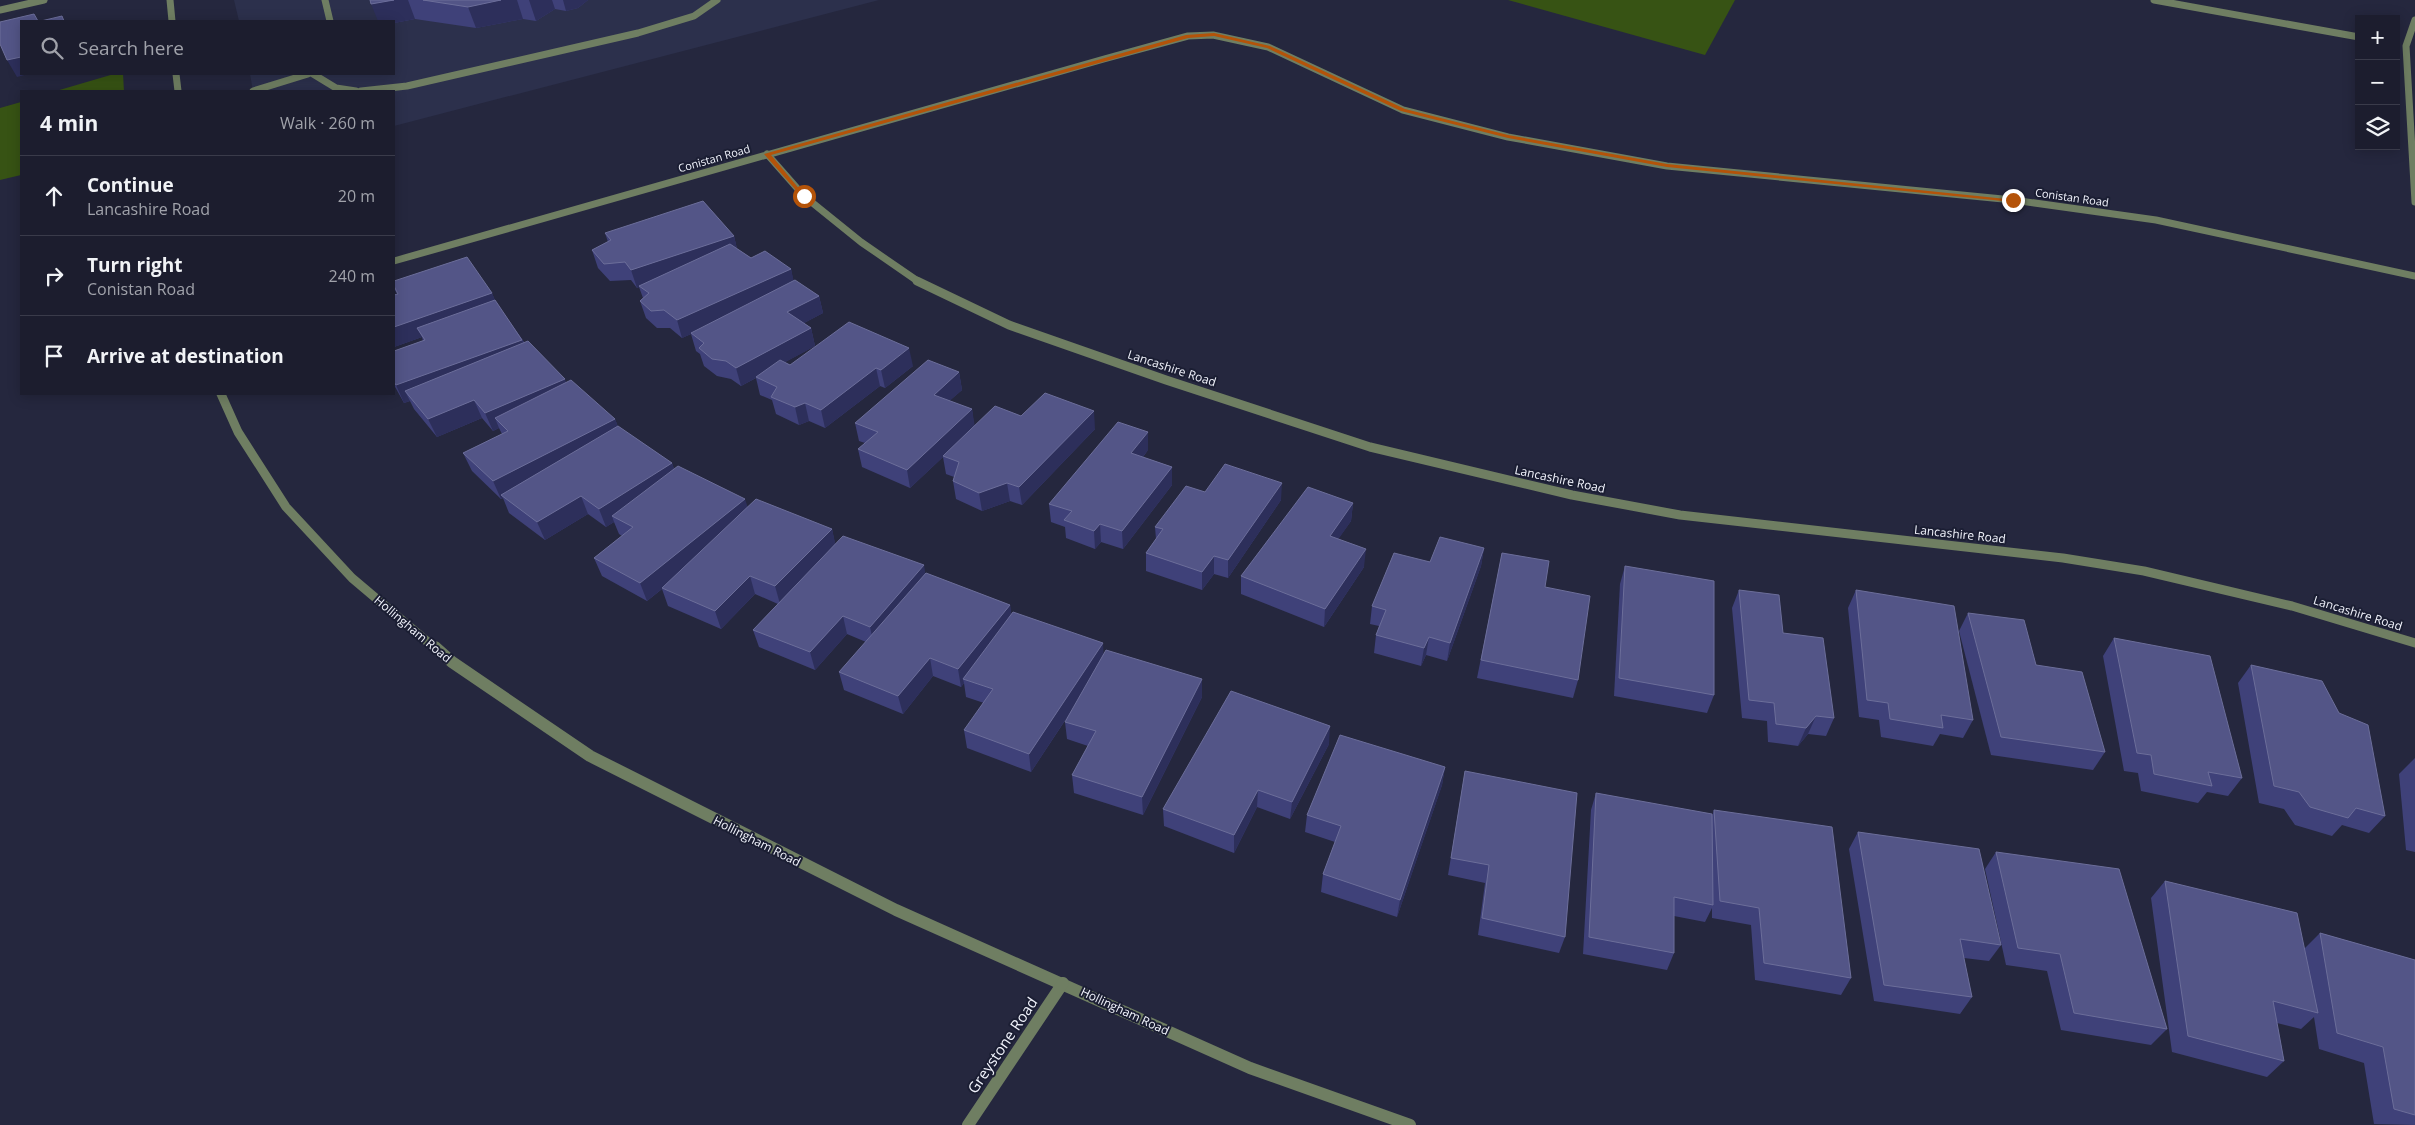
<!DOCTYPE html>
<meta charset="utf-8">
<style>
:root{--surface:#1c1d2e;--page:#292a3a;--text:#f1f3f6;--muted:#a0a2aa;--line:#3a3b4a}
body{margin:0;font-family:"Open Sans",sans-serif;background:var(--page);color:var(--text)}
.controls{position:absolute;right:15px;top:15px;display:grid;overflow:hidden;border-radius:0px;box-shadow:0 2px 12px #0003}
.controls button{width:45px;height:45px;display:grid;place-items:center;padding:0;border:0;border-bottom:1px solid var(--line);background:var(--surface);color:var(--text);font:25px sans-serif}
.stop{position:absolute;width:15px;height:15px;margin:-11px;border:4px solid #b45309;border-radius:50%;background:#fff}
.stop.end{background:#b45309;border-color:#fff;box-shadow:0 1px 5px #0008}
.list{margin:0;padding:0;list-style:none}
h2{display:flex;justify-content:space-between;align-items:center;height:65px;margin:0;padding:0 20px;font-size:21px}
h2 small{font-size:16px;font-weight:400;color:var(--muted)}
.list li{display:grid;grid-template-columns:32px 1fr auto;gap:15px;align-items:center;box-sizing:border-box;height:80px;padding:0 20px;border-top:1px solid var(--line)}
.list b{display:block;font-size:19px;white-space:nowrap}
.list p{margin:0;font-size:16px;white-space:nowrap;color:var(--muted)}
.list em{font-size:16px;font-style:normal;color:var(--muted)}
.icon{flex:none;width:28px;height:28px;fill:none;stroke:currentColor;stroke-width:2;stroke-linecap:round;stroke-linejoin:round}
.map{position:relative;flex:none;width:2415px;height:1125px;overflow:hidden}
.search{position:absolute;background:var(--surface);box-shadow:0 2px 12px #0003;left:20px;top:20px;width:375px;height:55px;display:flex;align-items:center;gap:12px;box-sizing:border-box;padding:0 18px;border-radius:0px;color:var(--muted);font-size:19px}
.panel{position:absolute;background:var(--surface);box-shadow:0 2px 12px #0003;left:20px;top:90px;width:375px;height:305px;border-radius:0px}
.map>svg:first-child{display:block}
.built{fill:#2c304c}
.green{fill:#375314}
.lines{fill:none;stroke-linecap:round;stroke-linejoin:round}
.service{stroke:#6f7e62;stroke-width:7}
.minor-far1{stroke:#6f7e62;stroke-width:7}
.minor{stroke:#6f7e62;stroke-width:9}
.tertiary-far2{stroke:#6f7e62;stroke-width:7}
.tertiary-far1{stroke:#6f7e62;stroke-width:9}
.tertiary{stroke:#6f7e62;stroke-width:12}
.wall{fill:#3f4179}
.shaded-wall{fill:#2d2f5b}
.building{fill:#535587;stroke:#6c6e9a}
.route{fill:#b45309}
.labels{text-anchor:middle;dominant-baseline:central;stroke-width:4;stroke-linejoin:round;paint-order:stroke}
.far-street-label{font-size:11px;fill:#f2f4fd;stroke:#1b1e33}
.street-label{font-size:12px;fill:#f2f4fd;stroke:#1b1e33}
.near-street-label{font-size:15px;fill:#f2f4fd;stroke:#1b1e33}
</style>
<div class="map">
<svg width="2415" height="1125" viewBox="0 0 2415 1125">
<rect width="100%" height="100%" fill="#25273e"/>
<!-- built -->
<polygon class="built" points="234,0 879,0 394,126 394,91 253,91 250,74 394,74 394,21 239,21"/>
<!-- green -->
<g class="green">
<polygon points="1508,0 1735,0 1705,55"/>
<polygon points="114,74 123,74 124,91 56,91"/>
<polygon points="21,102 21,175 0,180 0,108"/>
</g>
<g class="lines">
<!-- service -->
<g class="service">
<polyline points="325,0 330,21"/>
<polyline points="313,74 336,88 356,91"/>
<polyline points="253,91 308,74"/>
<polyline points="361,91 407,86 638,33 694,16 717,0"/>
</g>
<!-- minor-far1 -->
<g class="minor-far1">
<polyline points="2154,0 2359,37"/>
<polyline points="0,10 44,0"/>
<polyline points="2415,20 2406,46 2415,202"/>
<polyline points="767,154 804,196 861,242 919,282"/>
<polyline points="394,261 1104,59 1188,36 1213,35 1268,47 1403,110 1508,137 1667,166 2013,200 2156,220 2415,276"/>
</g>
<!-- minor -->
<polyline class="minor" points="917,281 1009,325 1166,380 1370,447 1572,495 1680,515 2063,558 2144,571 2292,606 2415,643"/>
<!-- tertiary-far2 -->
<g class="tertiary-far2">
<polyline points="170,0 172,21"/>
<polyline points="176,74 178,91"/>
</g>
<!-- tertiary-far1 -->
<polyline class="tertiary-far1" points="221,394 238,432 286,507 352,578 436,649"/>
<!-- tertiary -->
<g class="tertiary">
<polyline points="435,647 452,662 590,756 896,910 1250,1068 1410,1125"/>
<polyline points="968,1125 1063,983"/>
</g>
</g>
<!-- wall -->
<g class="wall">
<polygon points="370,0 588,0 578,8 566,11 555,9 536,21 523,19 476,28 415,19 394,23 394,21"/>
<polygon points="605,233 734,236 737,249 751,258 791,269 793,280 819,296 823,313 804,323 811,328 815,346 785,362 790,365 913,366 885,388 880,386 825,428 809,421 799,425 776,414 772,400 760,395 756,378 741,386 731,379 717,376 704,366 700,354 696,351 691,334 682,338 670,328 657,328 646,318 640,301 643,298 639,287 637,288 631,280 610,281 598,268 592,250 608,242"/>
<polygon points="394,281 492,293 495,301 524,342 566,383 615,419 618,427 672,463 674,469 748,507 832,529 835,544 925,574 1010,605 1011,615 1103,643 1103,654 1202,697 1143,815 1074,793 1072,775 1088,746 1067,739 1065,722 1070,713 1031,772 967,748 964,730 984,703 966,697 964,683 961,687 933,676 903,714 844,690 839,672 866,642 847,634 815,670 759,647 753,630 778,604 755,594 721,629 668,606 662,589 647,601 602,576 594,558 622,536 619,534 614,522 606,527 588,514 545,540 509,513 503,498 501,499 472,471 463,453 502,434 499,428 493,431 482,418 437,437 414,409 410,401 404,403 394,385 394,351 423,341 422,337 394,347 394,295 397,294 394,288"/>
<polygon points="959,372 962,390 949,401 972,409 974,426 1021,416 1095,429 1022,505 1010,501 982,511 956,499 953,481 954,477 946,474 943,457 910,488 862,467 858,449 865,443 859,441 855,423"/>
<polygon points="1148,450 1143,457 1172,467 1172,485 1123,549 1101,542 1095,549 1066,538 1065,527 1051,522 1049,504"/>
<polygon points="1205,492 1281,500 1228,578 1214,574 1202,590 1146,571 1146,553 1156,539 1155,527"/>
<polygon points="1353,503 1351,521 1338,539 1364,567 1324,627 1241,594 1241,576"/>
<polygon points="1484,548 1481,566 1447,661 1426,655 1421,666 1374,653 1376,635 1379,626 1370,624 1372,606 1430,562"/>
<polygon points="1502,553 1545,587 1578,680 1573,698 1477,678"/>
<polygon points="1625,566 1714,695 1707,713 1614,696 1620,584"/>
<polygon points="1739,590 1783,633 1834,718 1826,736 1808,734 1798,746 1768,742 1767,721 1742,718 1732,608"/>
<polygon points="1856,590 1973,720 1963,738 1940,734 1933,746 1881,737 1879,720 1859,717 1848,608"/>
<polygon points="1968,613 2036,665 2105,752 2093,770 1991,755 1959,631"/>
<polygon points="2114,638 2242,778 2228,796 2207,792 2198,803 2141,791 2138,773 2124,771 2103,656"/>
<polygon points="2251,665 2385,816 2369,833 2342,825 2332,836 2295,825 2284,809 2259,803 2238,683"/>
<polygon points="1329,744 1290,819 1257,807 1234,853 1164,826 1163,809"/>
<polygon points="2415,758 2415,852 2406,850 2399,774"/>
<polygon points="1445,767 1442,785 1397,917 1321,892 1323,874 1335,842 1305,832 1307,815"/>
<polygon points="1465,771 1565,937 1559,953 1478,935 1485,883 1448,875"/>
<polygon points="1596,793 1712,816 1714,810 1851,978 1841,995 1755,980 1751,925 1712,918 1712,908 1705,922 1674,916 1674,953 1667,970 1583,954 1591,810"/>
<polygon points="1858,832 2001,945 1989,961 1964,958 1972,997 1960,1014 1874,1001 1849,849"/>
<polygon points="1996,852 2167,1029 2151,1045 2061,1030 2047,971 2006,965 1985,869"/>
<polygon points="2165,881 2304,949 2320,933 2415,960 2415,1125 2374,1124 2364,1063 2319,1049 2314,1017 2301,1029 2277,1023 2284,1061 2267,1077 2172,1052 2151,898"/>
</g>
<!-- shaded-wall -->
<g class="shaded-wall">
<polygon points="394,0 408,0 415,19 394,23 394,21 378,21 371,4"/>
<polygon points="501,0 517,0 523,19 476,28 468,7"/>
<polygon points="529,0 552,0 555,9 536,21"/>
<polygon points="563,0 588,0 578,8 566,11"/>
<polygon points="21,57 21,74 28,74 17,77 7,60"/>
<polygon points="734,236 738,253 639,286 639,287 637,288 631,270"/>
<polygon points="791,269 795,286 691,333 691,334 682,338 677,320"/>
<polygon points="492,293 499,310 417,328 422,337 394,347 394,327"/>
<polygon points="819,296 823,313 791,330 787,312"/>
<polygon points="811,328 815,346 741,386 736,368"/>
<polygon points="522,340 529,357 405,391 410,401 404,403 396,385"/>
<polygon points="909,348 913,366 885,388 881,370"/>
<polygon points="876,368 880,386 825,428 821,410"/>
<polygon points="959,372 962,390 936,413 934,395"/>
<polygon points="565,379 571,397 495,418 499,428 493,431 485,413"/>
<polygon points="474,400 482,418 437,437 428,419"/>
<polygon points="805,403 809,421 799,425 795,407"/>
<polygon points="972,409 975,427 943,456 943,457 910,488 907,470"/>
<polygon points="1094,411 1095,429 1022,505 1019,487"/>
<polygon points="615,419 622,437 501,495 503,498 501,499 493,481"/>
<polygon points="1148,432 1148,450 1132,471 1131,453"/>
<polygon points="672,463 678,481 612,516 614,522 606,527 599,509"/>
<polygon points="1172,467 1172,485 1123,549 1122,531"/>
<polygon points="1007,483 1010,501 982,511 979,493"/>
<polygon points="1282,483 1281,500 1228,578 1228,560"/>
<polygon points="581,496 588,514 545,540 537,522"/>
<polygon points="745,499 751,517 647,601 640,583"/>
<polygon points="1353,503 1351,521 1328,554 1330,536"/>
<polygon points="1100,524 1101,542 1095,549 1094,531"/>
<polygon points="832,529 836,547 780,604 775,586"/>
<polygon points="1484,548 1481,566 1447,661 1450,643"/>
<polygon points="1366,549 1364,567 1324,627 1325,609"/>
<polygon points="1214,556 1214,574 1202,590 1202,572"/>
<polygon points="924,565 927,583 874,645 870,627"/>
<polygon points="750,576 755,594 721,629 715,611"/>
<polygon points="1010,605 1013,623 963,679 964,683 961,687 958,669"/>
<polygon points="843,616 847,634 815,670 810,652"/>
<polygon points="1429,637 1426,655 1421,666 1424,648"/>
<polygon points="1103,643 1104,661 1031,772 1029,754"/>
<polygon points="930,658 933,676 903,714 898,696"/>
<polygon points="1202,679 1202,697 1143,815 1142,797"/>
<polygon points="1816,716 1808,734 1798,746 1806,728"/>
<polygon points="1330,726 1329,744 1290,819 1292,802"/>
<polygon points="1445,767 1442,785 1397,917 1400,900"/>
<polygon points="1258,790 1257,807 1234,853 1234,835"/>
</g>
<!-- building -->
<g class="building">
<polygon points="370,0 394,0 371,4"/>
<polygon points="423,0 501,0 468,7"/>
<polygon points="34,14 38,21 21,21 21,57 7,60 0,44 0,22"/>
<polygon points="62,16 64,21 41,21"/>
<polygon points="703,201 734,236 631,270 625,262 604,264 592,250 611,240 605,233"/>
<polygon points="730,244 751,258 765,251 791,269 677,320 664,310 651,311 640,301 649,293 639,286"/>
<polygon points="467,257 492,293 394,327 394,295 398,294 394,286 394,281"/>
<polygon points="795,280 819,296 787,312 811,328 736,368 726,361 712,359 699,348 704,343 691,333"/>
<polygon points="495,300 522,340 396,385 394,382 394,351 425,340 417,328"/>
<polygon points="849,322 909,348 881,370 876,368 821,410 805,403 795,407 771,397 777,387 756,377 780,360 790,365"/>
<polygon points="528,341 565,379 485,413 474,400 428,419 405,391"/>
<polygon points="928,360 959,372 934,395 972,409 907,470 858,449 878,432 855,423"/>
<polygon points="571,380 615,419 493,481 463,453 508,431 495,418"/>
<polygon points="1045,393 1094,411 1019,487 1007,483 979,493 953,481 959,462 943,456 995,406 1021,416"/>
<polygon points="1118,422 1148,432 1131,453 1172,467 1122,531 1100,524 1094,531 1064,520 1072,511 1049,504"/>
<polygon points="618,426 672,463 599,509 581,496 537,522 501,495"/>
<polygon points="1225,464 1282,483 1228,560 1214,556 1202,572 1146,553 1163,529 1155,527 1186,486 1205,492"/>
<polygon points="678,466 745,499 640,583 594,558 633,527 612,516"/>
<polygon points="1308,487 1353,503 1330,536 1366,549 1325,609 1241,576"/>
<polygon points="756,499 832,529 775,586 750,576 715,611 662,588"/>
<polygon points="843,536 924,565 870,627 843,616 810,652 753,630"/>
<polygon points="1440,537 1484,548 1450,643 1429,637 1424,648 1376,635 1386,610 1372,606 1394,553 1430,562"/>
<polygon points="1502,553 1549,561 1545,587 1590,596 1578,680 1481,660"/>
<polygon points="1625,566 1714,581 1714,695 1619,678"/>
<polygon points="926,573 1010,605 958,669 930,658 898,696 839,672"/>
<polygon points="1739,590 1779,595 1783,633 1823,638 1834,718 1816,716 1806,728 1776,724 1774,703 1749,700"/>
<polygon points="1856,590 1954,606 1973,720 1941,715 1943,728 1890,719 1888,703 1867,700"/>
<polygon points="1013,612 1103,643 1029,754 964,730 993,689 963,679"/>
<polygon points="1968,613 2024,620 2036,665 2082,672 2105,752 2001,737"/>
<polygon points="2114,638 2210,656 2242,778 2208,772 2212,786 2154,774 2151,755 2137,753"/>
<polygon points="1106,650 1202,679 1142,797 1072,775 1096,731 1065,722"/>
<polygon points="2251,665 2322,681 2339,713 2368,725 2385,816 2356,808 2348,818 2310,807 2299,792 2274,786"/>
<polygon points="1231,691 1330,726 1292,802 1258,790 1234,835 1163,809"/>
<polygon points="1340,735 1445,767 1400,900 1323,874 1341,826 1307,815"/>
<polygon points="1465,771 1577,793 1565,937 1482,918 1489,865 1451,858"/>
<polygon points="1596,793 1712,814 1713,905 1674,897 1674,953 1589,937"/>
<polygon points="1714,810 1832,827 1851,978 1764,963 1759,908 1720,901"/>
<polygon points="1858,832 1979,849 2001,945 1960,939 1972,997 1884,985"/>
<polygon points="1996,852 2119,869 2167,1029 2074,1013 2060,954 2018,948"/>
<polygon points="2165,881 2297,913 2318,1013 2273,1001 2284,1061 2188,1036"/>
<polygon points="2320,933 2415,960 2415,1115 2394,1109 2383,1047 2337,1033"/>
</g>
<!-- route -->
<polygon class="route" points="1214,33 1270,46 1405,109 1508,135 1667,164 2016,200 2013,202 1667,167 1508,138 1401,111 1267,48 1214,36 1188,38 771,155 806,197 802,197 764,154 1186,35"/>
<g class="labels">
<!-- far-street labels -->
<g class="far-street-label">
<text transform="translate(714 158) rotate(-16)">Conistan Road</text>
<text transform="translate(2072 197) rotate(8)">Conistan Road</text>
</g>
<!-- street labels -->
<g class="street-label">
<text transform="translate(1172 368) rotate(18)">Lancashire Road</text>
<text transform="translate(1560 479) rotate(12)">Lancashire Road</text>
<text transform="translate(1960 534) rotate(6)">Lancashire Road</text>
<text transform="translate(2358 613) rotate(17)">Lancashire Road</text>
<text transform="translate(413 629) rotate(40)">Hollingham Road</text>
<text transform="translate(757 841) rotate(27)">Hollingham Road</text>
<text transform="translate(1125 1011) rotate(25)">Hollingham Road</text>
</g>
<!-- near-street labels -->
<g class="near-street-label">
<text transform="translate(1002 1045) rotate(-56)">Greystone Road</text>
</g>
</g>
</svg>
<div class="controls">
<button>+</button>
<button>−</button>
<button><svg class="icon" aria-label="layers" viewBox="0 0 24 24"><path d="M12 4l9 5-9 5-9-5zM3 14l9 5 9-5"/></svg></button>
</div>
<div class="stop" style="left:804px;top:196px"></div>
<div class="stop end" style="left:2013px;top:200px"></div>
<div class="search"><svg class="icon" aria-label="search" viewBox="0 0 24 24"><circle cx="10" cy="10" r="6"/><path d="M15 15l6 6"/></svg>Search here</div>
<section class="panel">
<h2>4 min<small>Walk · 260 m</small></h2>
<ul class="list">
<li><svg class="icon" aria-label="ahead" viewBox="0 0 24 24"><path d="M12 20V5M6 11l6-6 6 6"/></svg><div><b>Continue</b><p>Lancashire Road</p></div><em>20 m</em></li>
<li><svg class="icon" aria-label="right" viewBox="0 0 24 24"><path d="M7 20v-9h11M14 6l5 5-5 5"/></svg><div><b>Turn right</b><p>Conistan Road</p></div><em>240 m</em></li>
<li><svg class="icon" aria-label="arrive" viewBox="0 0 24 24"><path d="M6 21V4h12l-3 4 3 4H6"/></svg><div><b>Arrive at destination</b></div></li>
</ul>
</section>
</div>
